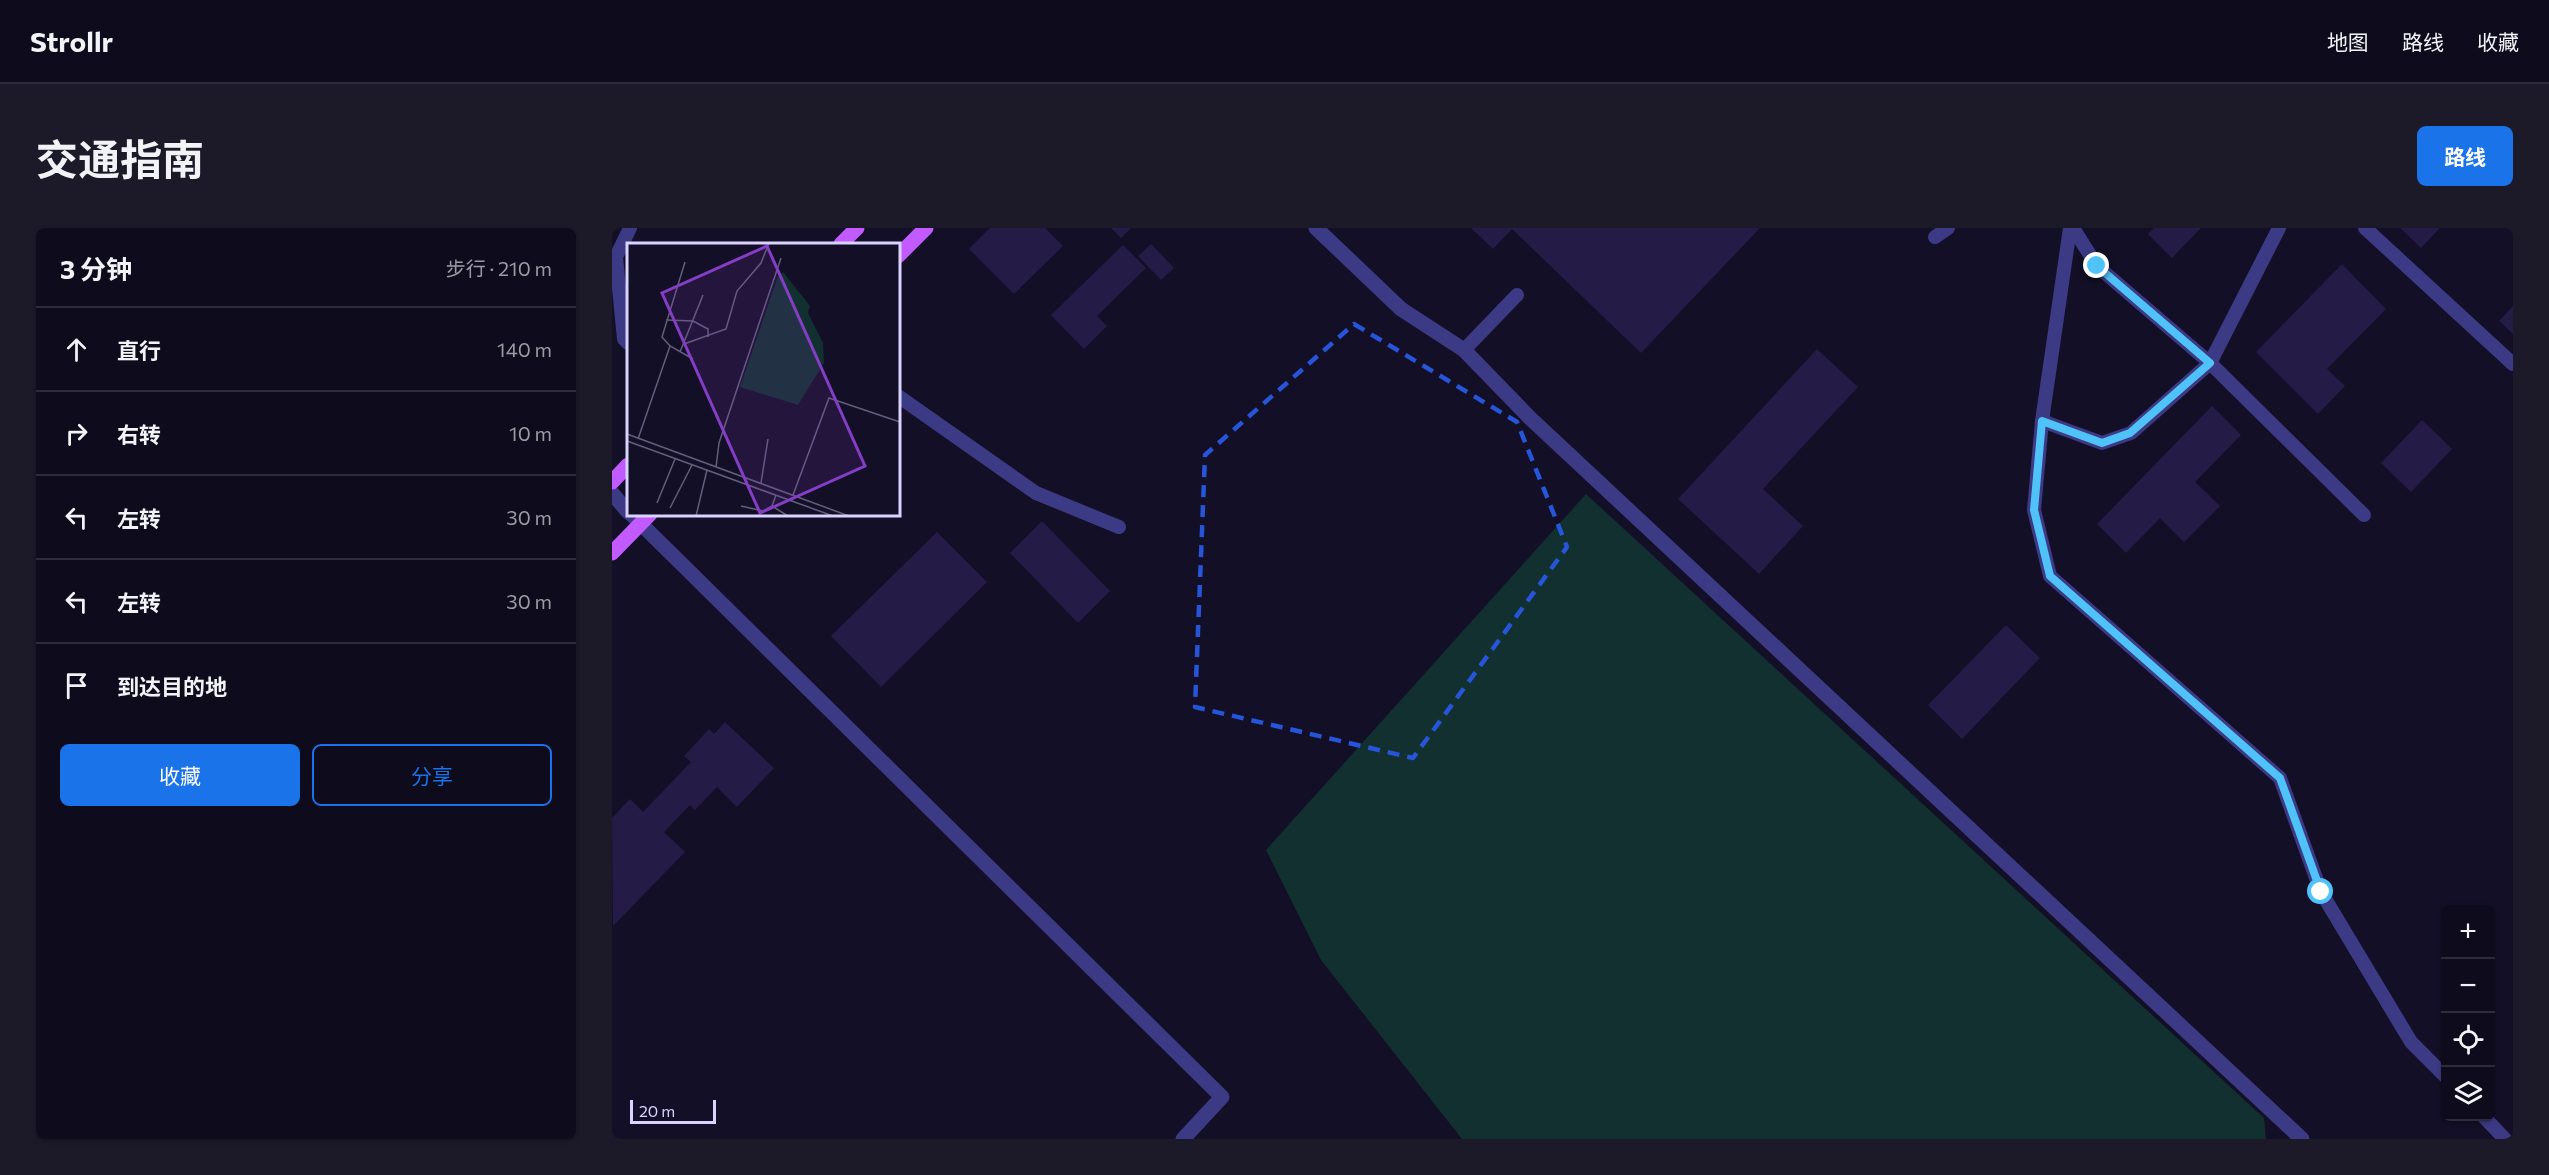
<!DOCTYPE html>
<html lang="zh">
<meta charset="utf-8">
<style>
:root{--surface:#0e0b1c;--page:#1c1929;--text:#f1f3f6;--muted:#9b9ba3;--line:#2e2b3b;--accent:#1a73e8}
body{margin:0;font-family:Commissioner,"Noto Sans SC",sans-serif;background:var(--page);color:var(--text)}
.controls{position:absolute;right:18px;bottom:18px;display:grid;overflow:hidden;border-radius:9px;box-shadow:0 2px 4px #0004}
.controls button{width:54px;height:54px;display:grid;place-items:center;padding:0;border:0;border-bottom:2px solid var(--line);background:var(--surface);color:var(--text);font:30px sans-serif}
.scale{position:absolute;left:18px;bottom:15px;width:86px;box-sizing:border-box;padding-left:6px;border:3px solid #d9d4ff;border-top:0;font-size:16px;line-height:21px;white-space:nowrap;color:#d9d4ff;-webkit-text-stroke:4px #130f26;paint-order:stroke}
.stop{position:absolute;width:18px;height:18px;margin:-14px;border:4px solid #4fc3f7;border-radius:50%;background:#fff}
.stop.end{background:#4fc3f7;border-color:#fff;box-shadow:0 2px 6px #0008}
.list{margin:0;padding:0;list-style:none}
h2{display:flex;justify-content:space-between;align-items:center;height:78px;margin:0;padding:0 24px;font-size:26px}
h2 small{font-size:20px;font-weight:400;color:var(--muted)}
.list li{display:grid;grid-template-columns:39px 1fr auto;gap:18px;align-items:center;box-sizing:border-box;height:84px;padding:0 24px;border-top:2px solid var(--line)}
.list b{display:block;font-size:22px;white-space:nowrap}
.list em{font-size:20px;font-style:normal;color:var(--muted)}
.actions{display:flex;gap:12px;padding:18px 24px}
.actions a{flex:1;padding:14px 0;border:2px solid var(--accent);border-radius:9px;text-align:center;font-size:21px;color:var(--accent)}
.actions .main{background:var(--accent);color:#fff}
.icon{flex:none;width:33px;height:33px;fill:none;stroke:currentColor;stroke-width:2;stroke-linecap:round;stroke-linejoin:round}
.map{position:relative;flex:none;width:1901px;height:911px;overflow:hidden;border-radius:9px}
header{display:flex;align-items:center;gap:36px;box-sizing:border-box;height:84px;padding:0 30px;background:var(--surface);border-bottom:2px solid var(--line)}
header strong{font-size:28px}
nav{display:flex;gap:33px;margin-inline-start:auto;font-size:21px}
.intro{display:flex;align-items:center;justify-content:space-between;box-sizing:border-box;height:144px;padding:0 36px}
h1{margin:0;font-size:42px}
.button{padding:15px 27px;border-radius:9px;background:var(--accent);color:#fff;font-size:21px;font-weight:700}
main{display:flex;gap:36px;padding:0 36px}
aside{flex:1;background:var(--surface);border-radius:9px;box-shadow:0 2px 4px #0004}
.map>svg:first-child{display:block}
.green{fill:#12302f}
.building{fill:#241b47}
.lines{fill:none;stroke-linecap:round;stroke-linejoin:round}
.service{stroke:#3d3a85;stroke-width:14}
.minor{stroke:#3d3a85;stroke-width:15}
.primary{stroke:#c25bff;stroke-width:15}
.route{stroke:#4fc3f7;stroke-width:8}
.marked{fill:none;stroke:#2655da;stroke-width:4.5;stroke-dasharray:12 8;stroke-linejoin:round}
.inset-road{fill:none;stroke:#625e7d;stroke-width:1.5}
.view{fill:#843dc5;fill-opacity:0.15;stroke:#843dc5;stroke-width:3}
.inset-edge{fill:none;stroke:#d9d4ff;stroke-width:3}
</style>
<header>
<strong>Strollr</strong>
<nav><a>地图</a><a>路线</a><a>收藏</a></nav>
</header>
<div class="intro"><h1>交通指南</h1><a class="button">路线</a></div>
<main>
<aside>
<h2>3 分钟<small>步行 · 210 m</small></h2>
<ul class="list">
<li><svg class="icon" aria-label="ahead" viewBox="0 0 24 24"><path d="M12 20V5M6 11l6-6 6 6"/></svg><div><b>直行</b></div><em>140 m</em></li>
<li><svg class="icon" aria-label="right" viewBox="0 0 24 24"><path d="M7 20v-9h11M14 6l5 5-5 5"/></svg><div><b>右转</b></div><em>10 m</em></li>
<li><svg class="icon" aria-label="left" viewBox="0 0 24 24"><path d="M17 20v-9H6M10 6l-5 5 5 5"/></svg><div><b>左转</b></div><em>30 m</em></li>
<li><svg class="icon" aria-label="left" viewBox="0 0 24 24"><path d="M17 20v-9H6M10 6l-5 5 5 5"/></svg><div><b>左转</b></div><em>30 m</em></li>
<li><svg class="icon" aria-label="arrive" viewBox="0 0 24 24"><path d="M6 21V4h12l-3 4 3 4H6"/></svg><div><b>到达目的地</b></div></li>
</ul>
<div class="actions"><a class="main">收藏</a><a>分享</a></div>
</aside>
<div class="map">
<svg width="1901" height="911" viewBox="0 0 1901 911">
<rect width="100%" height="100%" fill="#130f26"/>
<!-- green -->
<polygon class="green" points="974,266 1652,890 1654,911 850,911 709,732 654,622"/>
<!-- building -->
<g class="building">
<polygon points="378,0 433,0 451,18 402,66 357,21"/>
<polygon points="499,0 519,0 509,10"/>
<polygon points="859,0 1148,0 1029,125 900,1 881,21"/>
<polygon points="1542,0 1589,0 1560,30 1536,6"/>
<polygon points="1788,0 1828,0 1809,20"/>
<polygon points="539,16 562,40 549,52 526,28"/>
<polygon points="511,17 534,40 485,88 495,98 472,121 439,87"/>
<polygon points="1730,36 1774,81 1715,141 1733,158 1706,186 1644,124"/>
<polygon points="1901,78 1901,106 1887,93"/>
<polygon points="1205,121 1246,159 1151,261 1191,298 1147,346 1066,271"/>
<polygon points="1600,178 1629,207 1583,254 1608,278 1572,314 1548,290 1514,325 1485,296"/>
<polygon points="1810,192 1840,221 1799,264 1769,235"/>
<polygon points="430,293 498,363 466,395 398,325"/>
<polygon points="325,304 375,354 269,459 219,408"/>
<polygon points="1394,397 1428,430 1350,511 1316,477"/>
<polygon points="113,494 162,540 125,579 105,559 83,582 78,577 52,604 73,624 1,698 0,590 18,571 31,584 79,534 72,528 97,501 102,506"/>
</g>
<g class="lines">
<!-- service -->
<g class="service">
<polyline points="1458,0 1430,193 1422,282 1438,348 1668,550 1709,664 1799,814 1834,849"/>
<polyline points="1461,0 1485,38 1598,135 1752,287"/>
<polyline points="1753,0 1901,136"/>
<polyline points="1323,9 1336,0"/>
<polyline points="16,115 12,111 4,29 18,0"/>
<polyline points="852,122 905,67"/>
<polyline points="286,168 424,265 507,299"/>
<polyline points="1430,193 1490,215 1519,205 1598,135 1667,0"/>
<polyline points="1871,888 1893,911"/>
</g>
<!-- minor -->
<g class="minor">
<polyline points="704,0 789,81 852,122 918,190 1690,911"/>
<polyline points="0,265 16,284"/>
<polyline points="19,286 610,869 571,911"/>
</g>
<!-- primary -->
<g class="primary">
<polyline points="229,16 245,0"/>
<polyline points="286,28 314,0"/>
<polyline points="0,254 16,237"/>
<polyline points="0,325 38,286"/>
</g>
</g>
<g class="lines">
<!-- route -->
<polyline class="route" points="1485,38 1598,135 1518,205 1490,215 1430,193 1422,282 1438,348 1668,550 1709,664"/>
</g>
<!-- marked area -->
<path class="marked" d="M742,96L905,194L955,319L801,530L583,479L593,227Z"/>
<!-- overview -->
<g transform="translate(15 15)">
<rect width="273" height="273" fill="#130f26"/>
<path d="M156,29L183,63L181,70L196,100L197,120L171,162L113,144L151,33Z" fill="#12302f"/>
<path class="inset-road" d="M58,19L35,94L43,103L66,116M39,77L66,78L81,86V94M57,101L99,86L110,48L134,20L142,0M53,109L76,52M0,191L222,273M11,196L43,103M0,198L206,273M89,224L92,200L154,15M134,240L141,196M166,252L202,155L273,179M30,260L48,216M114,263L136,268L145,263L149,252M145,263L161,273M43,265L65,222M69,273L80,227"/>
<path class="view" d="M140,3L238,223L133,270L35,50Z"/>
<rect width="273" height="273" class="inset-edge"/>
</g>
</svg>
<div class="controls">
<button>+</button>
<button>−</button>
<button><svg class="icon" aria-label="locate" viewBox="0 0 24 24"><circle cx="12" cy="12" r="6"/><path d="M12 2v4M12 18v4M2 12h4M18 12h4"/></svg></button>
<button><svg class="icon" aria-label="layers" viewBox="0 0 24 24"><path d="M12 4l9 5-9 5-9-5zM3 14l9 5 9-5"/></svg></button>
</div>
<div class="scale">20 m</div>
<div class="stop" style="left:1709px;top:664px"></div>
<div class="stop end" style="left:1485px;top:38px"></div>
</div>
</main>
